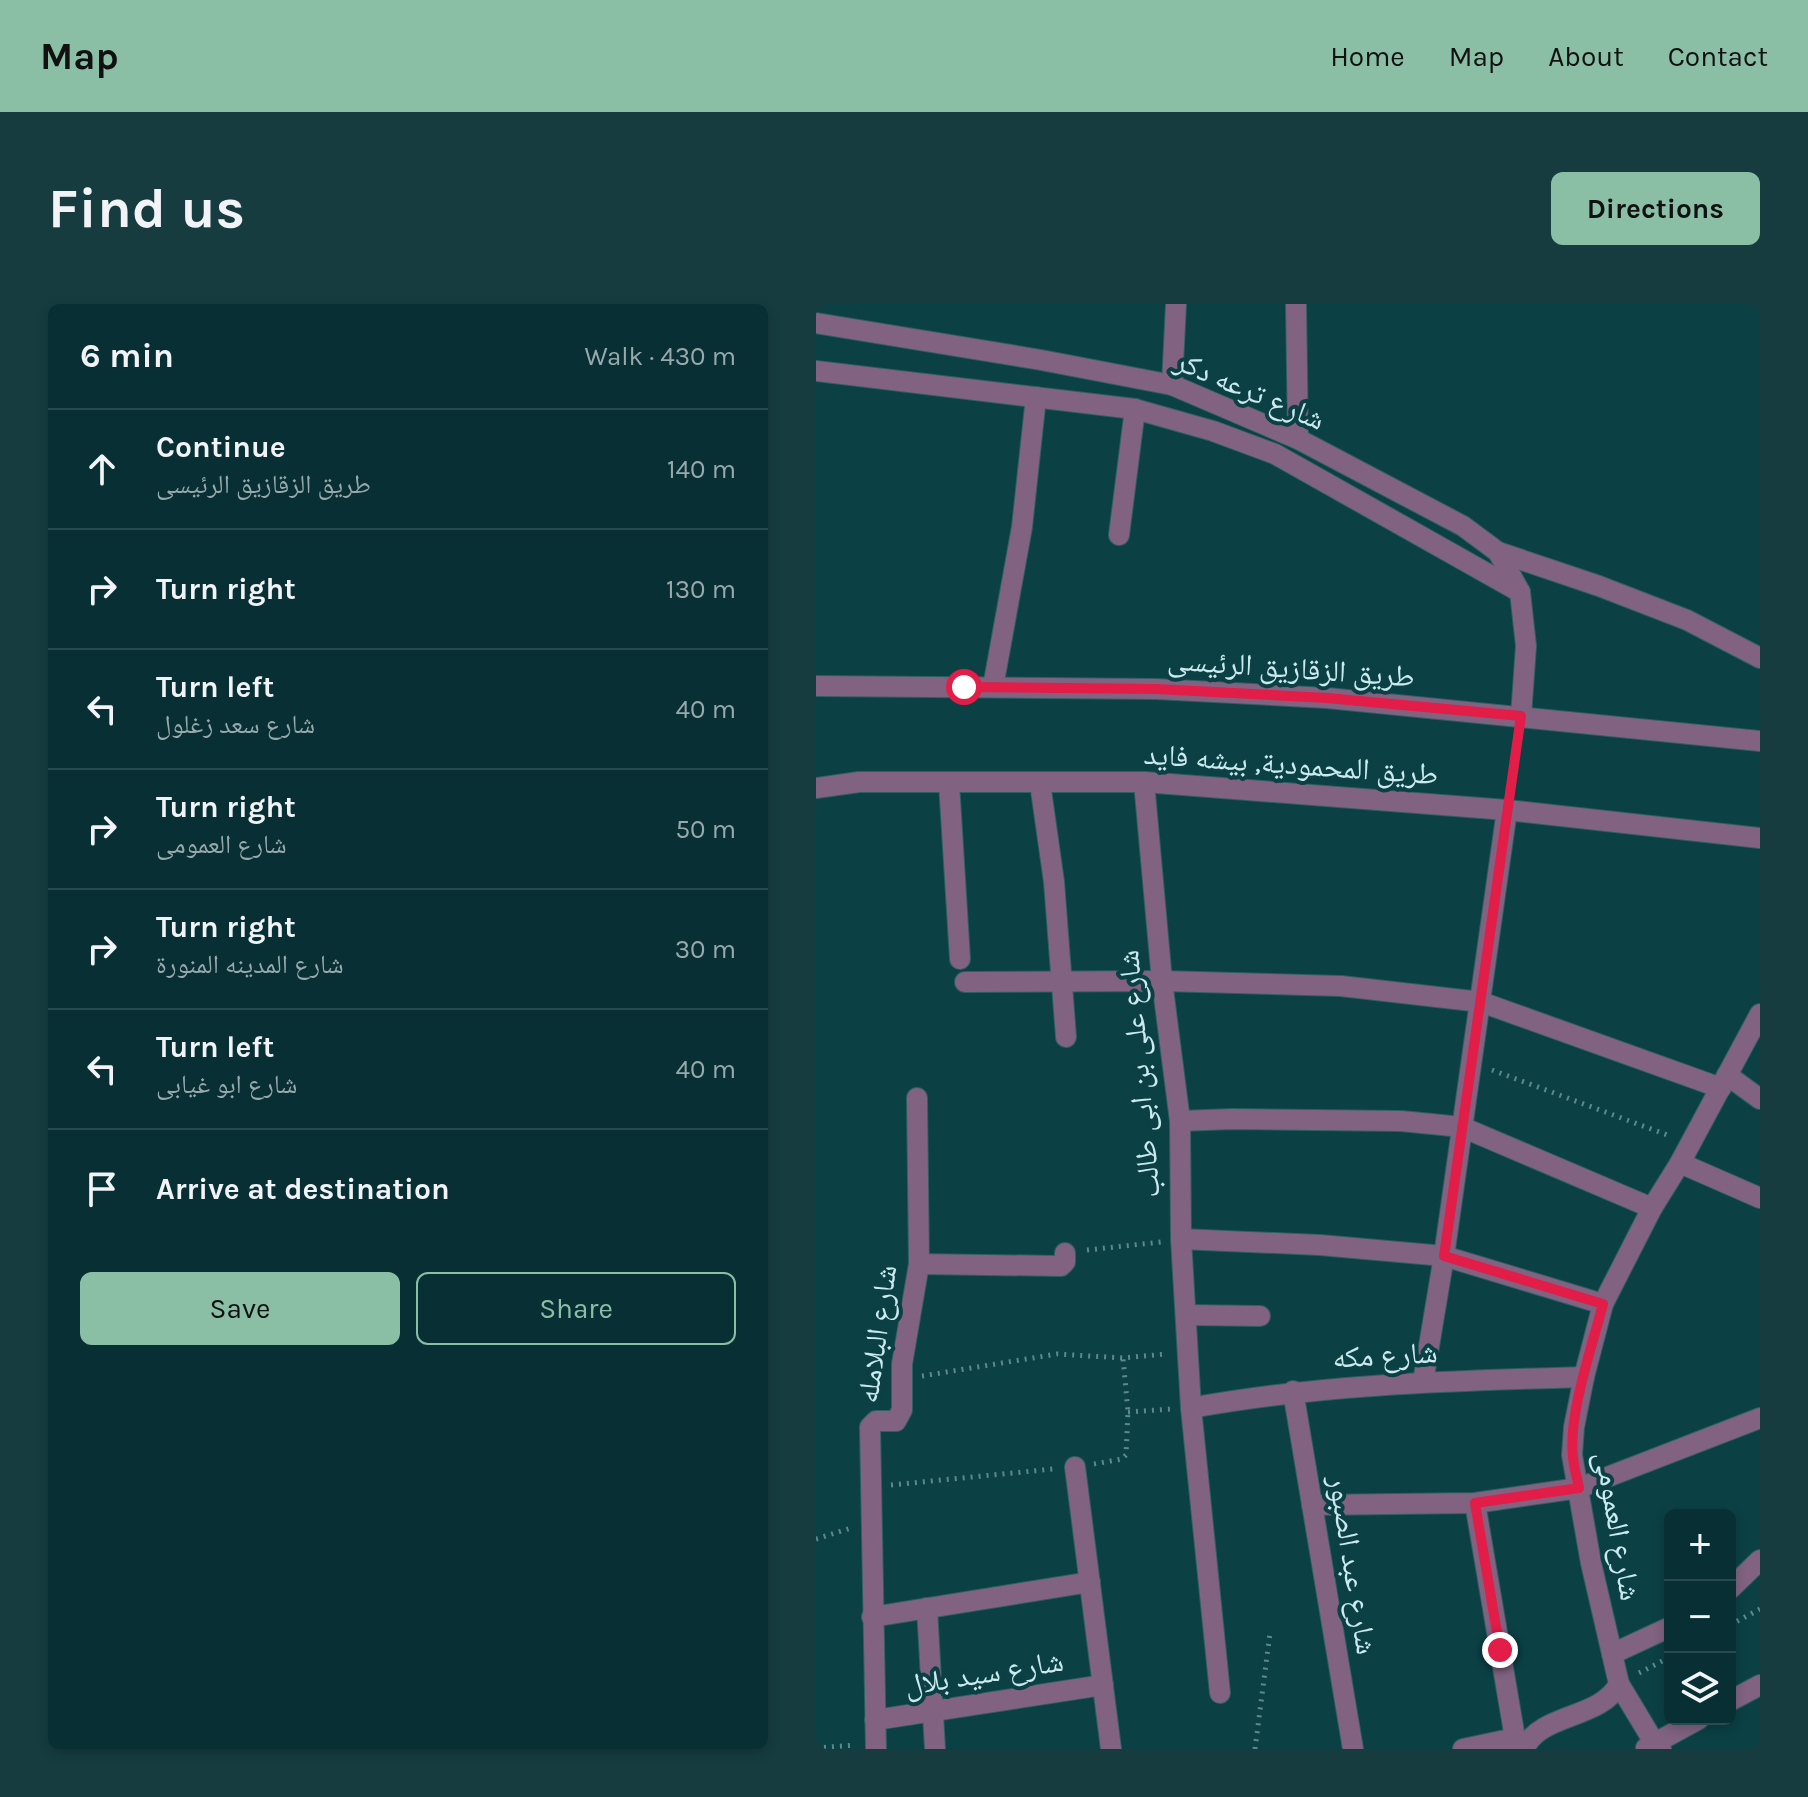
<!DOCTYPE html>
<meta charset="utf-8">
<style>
:root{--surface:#083034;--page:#163c40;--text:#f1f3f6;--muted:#98a9ac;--line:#294b4f;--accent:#8abfa5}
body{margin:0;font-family:Karla,"Noto Naskh Arabic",sans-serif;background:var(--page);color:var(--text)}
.controls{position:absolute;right:24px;bottom:24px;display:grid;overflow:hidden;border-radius:12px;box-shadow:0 4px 12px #0003}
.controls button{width:72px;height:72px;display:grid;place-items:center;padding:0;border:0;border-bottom:2px solid var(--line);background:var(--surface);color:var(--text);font:40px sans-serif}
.stop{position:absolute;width:24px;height:24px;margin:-18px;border:6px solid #e11d48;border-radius:50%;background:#fff}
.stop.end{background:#e11d48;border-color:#fff;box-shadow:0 2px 8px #0008}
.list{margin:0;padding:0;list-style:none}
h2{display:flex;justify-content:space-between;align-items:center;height:104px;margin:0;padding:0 32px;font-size:34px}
h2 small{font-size:26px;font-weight:400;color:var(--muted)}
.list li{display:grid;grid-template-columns:52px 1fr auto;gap:24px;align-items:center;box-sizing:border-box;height:120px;padding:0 32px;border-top:2px solid var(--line)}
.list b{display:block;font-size:30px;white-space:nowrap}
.list p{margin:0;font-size:26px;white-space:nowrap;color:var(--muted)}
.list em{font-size:26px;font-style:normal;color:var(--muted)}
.actions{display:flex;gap:16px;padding:24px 32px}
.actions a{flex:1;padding:18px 0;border:2px solid var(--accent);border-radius:12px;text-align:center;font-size:28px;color:var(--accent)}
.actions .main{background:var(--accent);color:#111}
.icon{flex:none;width:44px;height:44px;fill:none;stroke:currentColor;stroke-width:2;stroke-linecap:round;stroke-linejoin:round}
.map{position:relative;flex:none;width:944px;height:1445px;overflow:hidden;border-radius:12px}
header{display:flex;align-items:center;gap:48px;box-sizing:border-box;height:112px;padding:0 40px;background:var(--accent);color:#111}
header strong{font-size:38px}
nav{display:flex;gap:44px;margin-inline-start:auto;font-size:28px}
.intro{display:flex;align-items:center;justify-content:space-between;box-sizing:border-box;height:192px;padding:0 48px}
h1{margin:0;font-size:56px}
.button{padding:20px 36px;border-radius:12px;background:var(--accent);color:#111;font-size:28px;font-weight:700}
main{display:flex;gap:48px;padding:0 48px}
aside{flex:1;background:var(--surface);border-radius:12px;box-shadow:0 4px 12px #0003}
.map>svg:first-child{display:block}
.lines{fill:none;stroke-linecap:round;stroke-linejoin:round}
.minor-casing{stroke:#2e5f63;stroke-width:22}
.path{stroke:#5d898d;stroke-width:5;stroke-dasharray:2 6;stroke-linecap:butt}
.minor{stroke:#816381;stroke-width:20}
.route{stroke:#e11d48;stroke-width:10}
.labels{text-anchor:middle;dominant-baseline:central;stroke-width:8;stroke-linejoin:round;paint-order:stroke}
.street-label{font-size:30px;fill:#cbeaee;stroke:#0b4045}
</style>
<header>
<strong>Map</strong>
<nav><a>Home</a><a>Map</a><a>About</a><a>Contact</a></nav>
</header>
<div class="intro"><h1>Find us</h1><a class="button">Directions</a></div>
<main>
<aside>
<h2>6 min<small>Walk · 430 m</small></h2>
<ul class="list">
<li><svg class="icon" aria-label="ahead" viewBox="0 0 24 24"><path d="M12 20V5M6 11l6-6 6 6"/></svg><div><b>Continue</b><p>طريق الزقازيق الرئيسى</p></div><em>140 m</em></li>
<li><svg class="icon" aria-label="right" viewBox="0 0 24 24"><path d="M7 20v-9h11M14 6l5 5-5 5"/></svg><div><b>Turn right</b></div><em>130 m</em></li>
<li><svg class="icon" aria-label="left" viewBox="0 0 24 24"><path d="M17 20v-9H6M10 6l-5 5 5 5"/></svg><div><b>Turn left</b><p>شارع سعد زغلول</p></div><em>40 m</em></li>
<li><svg class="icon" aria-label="right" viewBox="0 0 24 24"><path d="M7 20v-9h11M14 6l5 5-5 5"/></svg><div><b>Turn right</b><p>شارع العمومى</p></div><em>50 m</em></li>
<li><svg class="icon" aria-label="right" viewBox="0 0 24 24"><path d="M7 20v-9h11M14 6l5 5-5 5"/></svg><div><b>Turn right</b><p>شارع المدينه المنورة</p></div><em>30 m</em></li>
<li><svg class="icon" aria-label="left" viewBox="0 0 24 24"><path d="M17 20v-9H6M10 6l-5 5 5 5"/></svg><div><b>Turn left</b><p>شارع ابو غيابى</p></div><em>40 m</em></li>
<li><svg class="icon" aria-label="arrive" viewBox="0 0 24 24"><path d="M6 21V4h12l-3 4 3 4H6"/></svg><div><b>Arrive at destination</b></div></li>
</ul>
<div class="actions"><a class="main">Save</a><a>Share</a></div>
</aside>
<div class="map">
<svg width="944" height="1445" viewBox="0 0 944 1445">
<rect width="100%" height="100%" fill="#0b4045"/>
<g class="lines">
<defs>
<g id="minor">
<polyline points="480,0 482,135"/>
<polyline points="0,19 225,56 356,81 482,135 647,222 682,248 704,288 710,342 705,412"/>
<polyline points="0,67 319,105 397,127 459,150 704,288"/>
<polyline points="356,81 360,0"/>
<polyline points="303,231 319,105"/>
<polyline points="682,248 783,282 871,316 944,354"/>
<polyline points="0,382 340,385 511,394 944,437"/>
<polyline points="177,383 206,223 220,93"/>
<polyline points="328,478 346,677 364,817 365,935 375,1104 404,1389"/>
<polyline points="133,479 144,655"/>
<polyline points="224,479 238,578 250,733"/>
<polyline points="0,484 43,478 328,478 691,506 944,534"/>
<polyline points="149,678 346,677 525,682 665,698 905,784"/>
<polyline points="911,771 944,795"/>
<polyline points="364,817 416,815 585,817 646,823 836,904"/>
<polyline points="864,859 944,894"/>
<polyline points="365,935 504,941 628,952 787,1000"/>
<polyline points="103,960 245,962 249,958 249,949"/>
<polyline points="370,1011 444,1012"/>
<polyline points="607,1078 628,952 691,506"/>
<polyline points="477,1087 537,1445"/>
<path d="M375,1104C507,1080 634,1077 768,1073"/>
<polyline points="259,1163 295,1445"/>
<polyline points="659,1199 699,1434 704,1445"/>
<polyline points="496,1201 659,1199 763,1184 944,1114"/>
<polyline points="914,1285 944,1256"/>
<polyline points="111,1304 119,1445"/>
<polyline points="56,1313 274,1278"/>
<polyline points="796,1350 854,1323"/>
<polyline points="803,1380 839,1440 845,1445"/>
<polyline points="914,1397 944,1381"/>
<polyline points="59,1416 287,1381"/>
<polyline points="830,1444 883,1415"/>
<polyline points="60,1445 54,1123 60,1117 80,1117 86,1106 86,1060 103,960 101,794"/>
<polyline points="647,1445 699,1434"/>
<path d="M708,1445C725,1408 784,1416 803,1380L775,1259L756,1151L758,1123L768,1073L787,1000L836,904L864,859L944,710"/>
</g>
</defs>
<!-- minor casing -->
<use href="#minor" class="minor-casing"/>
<!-- path -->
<g class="path">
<polyline points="694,486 702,432"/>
<polyline points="676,766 854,832"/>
<polyline points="271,946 345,938"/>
<polyline points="106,1072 241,1050 307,1054 350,1050"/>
<polyline points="312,1108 355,1105"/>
<polyline points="278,1160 306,1155 310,1151 312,1108 307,1054"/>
<polyline points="75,1181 237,1165"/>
<polyline points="0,1235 35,1224"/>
<polyline points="914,1321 944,1305"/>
<polyline points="823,1369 854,1353"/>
<polyline points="0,1444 39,1441"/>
<polyline points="439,1445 454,1329"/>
<polyline points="943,1445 944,1444"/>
</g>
<!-- minor -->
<use href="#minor" class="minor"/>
</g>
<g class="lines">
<!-- route -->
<path class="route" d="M148,383L340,385L511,394L705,412L628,952L787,1000C776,1043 752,1111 757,1153C758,1164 761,1174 763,1184L659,1199L684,1346"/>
</g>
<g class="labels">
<!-- street labels -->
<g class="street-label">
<text transform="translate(434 86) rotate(23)">شارع ترعه دكر</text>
<text transform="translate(475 364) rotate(4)">طريق الزقازيق الرئيسى</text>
<text transform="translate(475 460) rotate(4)">طريق المحمودية, بيشه فايد</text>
<text transform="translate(323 770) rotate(-95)">شارع على بن ابى طالب</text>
<text transform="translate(61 1030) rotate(-82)">شارع البلامله</text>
<text transform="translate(569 1051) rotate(-3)">شارع مكه</text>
<text transform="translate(802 1222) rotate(80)">شارع العمومى</text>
<text transform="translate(537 1261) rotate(81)">شارع عبد الصبور</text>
<text transform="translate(168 1369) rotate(-9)">شارع سيد بلال</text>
</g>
</g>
</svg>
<div class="controls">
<button>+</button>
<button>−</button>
<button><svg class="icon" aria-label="layers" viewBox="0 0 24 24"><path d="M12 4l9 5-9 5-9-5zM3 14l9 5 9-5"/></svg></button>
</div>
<div class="stop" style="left:148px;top:383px"></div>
<div class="stop end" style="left:684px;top:1346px"></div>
</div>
</main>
